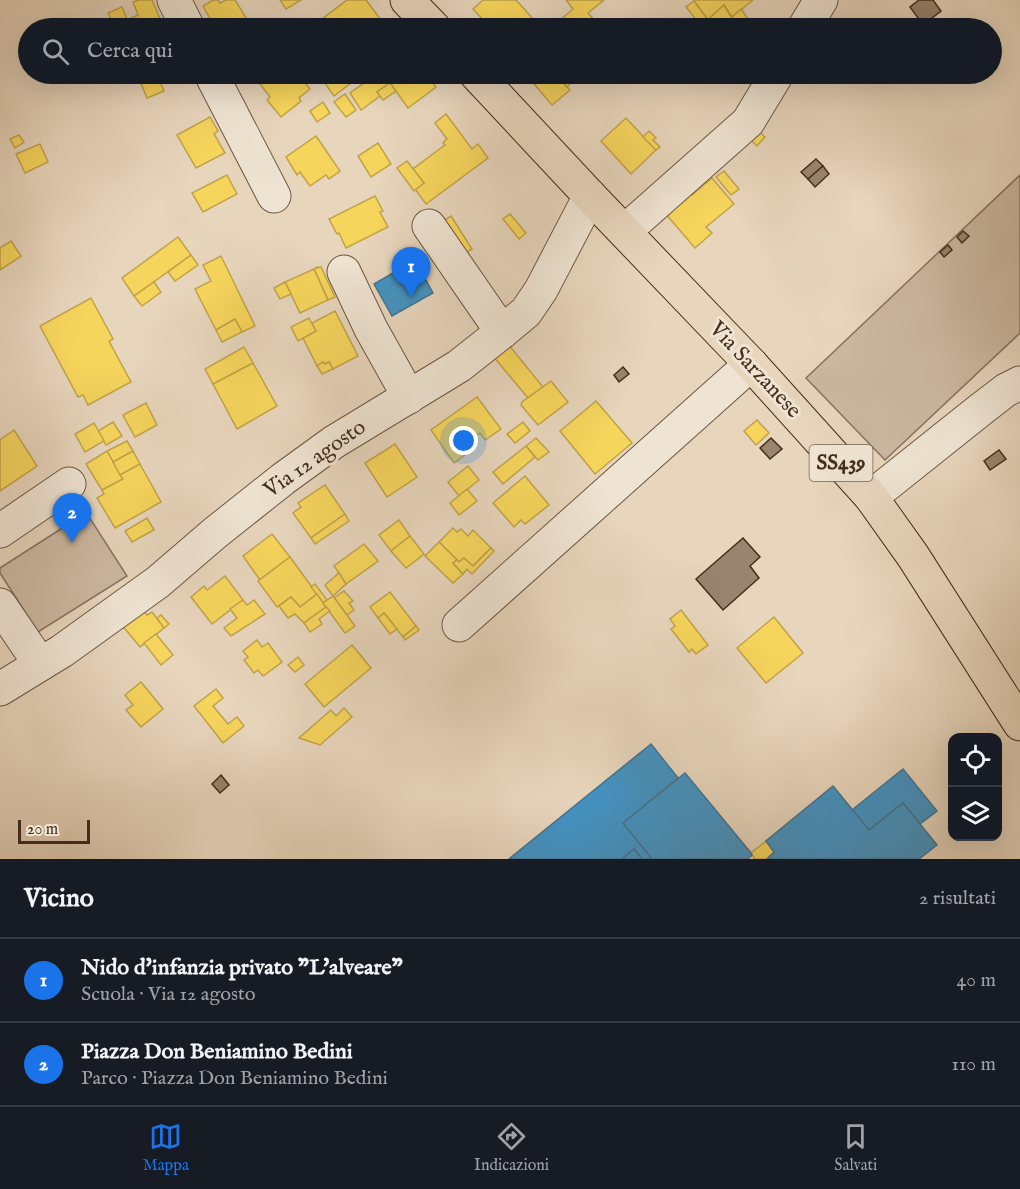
<!DOCTYPE html>
<html lang="it">
<meta charset="utf-8">
<style>
:root{--surface:#171b24;--page:#20242c;--text:#f1f3f6;--muted:#9ea1a6;--line:#363941;--accent:#1a73e8}
body{margin:0;font-family:"IM FELL English",serif;background:var(--page);color:var(--text)}
.controls{position:absolute;right:18px;bottom:18px;display:grid;overflow:hidden;border-radius:12px;box-shadow:0 6px 24px #0002}
.controls button{width:54px;height:54px;display:grid;place-items:center;padding:0;border:0;border-bottom:2px solid var(--line);background:var(--surface);color:var(--text);font:30px sans-serif}
.scale{position:absolute;left:18px;bottom:15px;width:72px;box-sizing:border-box;padding-left:6px;border:3px solid #432d1b;border-top:0;font-size:16px;line-height:21px;white-space:nowrap;color:#432d1b;-webkit-text-stroke:4px #efe4d3;paint-order:stroke}
.you{position:absolute;left:464px;top:441px;width:21px;height:21px;margin:-15px;border:4px solid #fff;border-radius:50%;background:#1a73e8;box-shadow:0 0 0 9px #1a73e833}
.badge{display:grid;place-items:center;width:39px;height:39px;border-radius:50%;background:var(--accent);color:#fff;font-size:20px;font-weight:700}
.pin{position:absolute;translate:-50% -50px;filter:drop-shadow(0 2px 3px #0008)}
.pin::after{content:'';position:absolute;top:32px;width:21px;height:18px;background:inherit;clip-path:polygon(0 0,100% 0,50% 100%)}
.list{margin:0;padding:0;list-style:none}
h2{display:flex;justify-content:space-between;align-items:center;height:78px;margin:0;padding:0 24px;font-size:26px}
h2 small{font-size:20px;font-weight:400;color:var(--muted)}
.list li{display:grid;grid-template-columns:39px 1fr auto;gap:18px;align-items:center;box-sizing:border-box;height:84px;padding:0 24px;border-top:2px solid var(--line)}
.list b{display:block;font-size:22px;white-space:nowrap}
.list p{margin:0;font-size:20px;white-space:nowrap;color:var(--muted)}
.list em{font-size:20px;font-style:normal;color:var(--muted)}
.icon{flex:none;width:33px;height:33px;fill:none;stroke:currentColor;stroke-width:2;stroke-linecap:round;stroke-linejoin:round}
.map{position:relative;flex:none;width:1020px;height:859px;overflow:hidden}
.search{position:absolute;background:var(--surface);box-shadow:0 6px 24px #0002;left:18px;right:18px;top:18px;height:66px;display:flex;align-items:center;gap:15px;box-sizing:border-box;padding:0 21px;border-radius:33px;color:var(--muted);font-size:22px}
.sheet{height:246px;background:var(--surface)}
nav{display:flex;justify-content:space-around;align-items:center;box-sizing:border-box;height:84px;border-top:2px solid var(--line);background:var(--surface);font-size:16px;color:var(--muted)}
nav a{display:grid;justify-items:center;gap:3px}
nav .on{color:var(--accent)}
.map>svg:first-child{display:block}
.green{fill:#cbb8a1;stroke:#87725e;stroke-width:1.5}
.homes{fill:#f6d55c;stroke:#c0a348;stroke-width:1.5}
.schools{fill:#4393c3;stroke:#437491;stroke-width:1.5}
.building{fill:#98846f;stroke:#432d1b;stroke-width:1.5}
.lines{fill:none;stroke-linecap:round;stroke-linejoin:round}
.minor-casing{stroke:#6c5743;stroke-width:35}
.major-casing{stroke:#432d1b;stroke-width:35}
.minor{stroke:#efe4d3;stroke-width:33}
.major{stroke:#e7d5bc;stroke-width:33}
.labels{text-anchor:middle;dominant-baseline:central;stroke-width:6;stroke-linejoin:round;paint-order:stroke}
.shield{fill:#efe4d3;stroke:#776452;stroke-width:1.5}
.shield-label{font-size:21px;font-weight:bold;fill:#432d1b}
.street-label{font-size:22px;fill:#432d1b;stroke:#efe4d3}
</style>
<div class="map">
<svg width="1020" height="859" viewBox="0 0 1020 859">
<rect width="100%" height="100%" fill="#e7d5bc"/>
<filter id="stains"><feTurbulence type="fractalNoise" baseFrequency=".00333" numOctaves="4"/><feColorMatrix values="0 0 0 0 .2 0 0 0 0 .09 0 0 0 0 .02 0 0 0 .5 -.17"/></filter>
<radialGradient id="worn" r=".72"><stop offset=".6" stop-color="#630" stop-opacity="0"/><stop offset="1" stop-color="#630" stop-opacity=".3"/></radialGradient>
<!-- green -->
<g class="green">
<polygon points="1020,175 1020,333 885,460 806,378"/>
<polygon points="73,492 127,576 38,632 0,573 0,568 78,518 65,497"/>
</g>
<!-- homes -->
<g class="homes">
<polygon points="139,0 152,0 164,28 122,28 120,23 138,15 133,2"/>
<polygon points="213,0 218,0 220,3 226,0 235,0 250,24 243,28 212,28 211,26 213,24 203,6"/>
<polygon points="280,0 301,0 286,9"/>
<polygon points="347,0 366,0 387,28 329,28 322,19"/>
<polygon points="483,0 516,0 535,21 528,28 499,28 490,19 486,23 473,9"/>
<polygon points="566,0 604,0 588,13 597,23 591,28 566,28 559,21 573,9"/>
<polygon points="695,0 753,0 732,17 724,5 708,20 694,1"/>
<polygon points="694,1 708,20 701,26 686,7"/>
<polygon points="724,5 737,27 735,28 703,28 701,26"/>
<polygon points="122,7 127,19 120,23 122,28 116,28 108,13"/>
<polygon points="741,9 748,19 737,27 732,17"/>
<polygon points="137,74 157,74 164,91 147,98"/>
<polygon points="256,74 298,74 310,89 299,98 301,101 281,117 267,100 270,97 253,75"/>
<polygon points="329,74 358,74 360,76 334,96 322,79"/>
<polygon points="377,74 404,74 377,92 380,96 361,110 350,93"/>
<polygon points="404,74 426,74 436,87 408,108 390,83"/>
<polygon points="534,74 555,74 570,90 552,105 529,78"/>
<polygon points="555,74 565,74 572,82 567,87"/>
<polygon points="390,83 396,91 383,100 377,92"/>
<polygon points="345,94 356,110 346,117 334,102"/>
<polygon points="323,102 330,113 317,122 310,111"/>
<polygon points="446,114 472,149 478,144 488,158 426,204 415,189 424,183 413,169 445,145 443,143 447,139 435,123"/>
<polygon points="210,117 218,131 214,134 225,153 196,168 177,135"/>
<polygon points="626,118 656,150 631,174 601,141"/>
<polygon points="649,131 656,138 653,140 660,147 656,150 643,137"/>
<polygon points="758,131 765,137 757,146 750,139"/>
<polygon points="19,135 24,142 15,148 10,139"/>
<polygon points="316,136 340,171 329,179 326,175 310,186 300,172 297,175 286,157"/>
<polygon points="378,143 391,164 371,177 358,156"/>
<polygon points="40,144 48,162 25,173 16,154"/>
<polygon points="407,161 424,183 414,191 397,168"/>
<polygon points="724,171 739,189 731,195 716,177"/>
<polygon points="227,175 237,194 203,212 192,193"/>
<polygon points="712,178 734,204 706,227 712,233 695,248 665,213 690,192 692,195"/>
<polygon points="375,196 383,211 380,212 388,227 346,248 339,233 337,234 329,219"/>
<polygon points="510,214 526,233 519,239 503,219"/>
<polygon points="451,216 472,249 458,258 437,225"/>
<polygon points="178,237 191,255 134,296 122,278"/>
<polygon points="11,241 21,256 0,270 0,248"/>
<polygon points="191,255 198,265 175,281 168,272"/>
<polygon points="221,256 255,326 242,332 235,319 216,330 195,289 211,281 203,265"/>
<polygon points="317,267 317,268 321,267 335,297 328,300 314,269"/>
<polygon points="314,269 328,300 300,313 285,282"/>
<polygon points="154,282 161,292 142,306 134,296"/>
<polygon points="285,282 291,294 280,299 274,288"/>
<polygon points="91,298 113,339 109,341 131,382 88,405 83,395 78,397 40,326"/>
<polygon points="335,311 358,356 333,369 329,362 325,364 323,362 317,366 303,338 316,331 312,323"/>
<polygon points="309,318 316,331 298,341 291,327"/>
<polygon points="235,319 242,332 222,342 216,330"/>
<polygon points="508,344 543,387 528,398 493,356"/>
<polygon points="244,347 253,363 213,384 205,369"/>
<polygon points="323,362 325,364 329,362 333,369 322,374 317,366"/>
<polygon points="253,363 277,406 237,429 213,384"/>
<polygon points="551,381 568,402 538,425 521,405 522,402"/>
<polygon points="477,397 501,429 485,440 480,433 471,439 465,444 470,451 454,463 431,430"/>
<polygon points="596,401 632,443 595,474 560,431"/>
<polygon points="146,403 157,425 135,437 123,415"/>
<polygon points="757,420 769,433 756,445 744,431"/>
<polygon points="113,422 122,436 106,445 98,431"/>
<polygon points="523,422 530,431 515,443 507,434"/>
<polygon points="94,423 104,441 85,452 75,434"/>
<polygon points="14,430 37,466 0,491 0,440"/>
<polygon points="536,438 549,452 538,460 526,446"/>
<polygon points="127,441 133,451 113,462 107,451"/>
<polygon points="395,444 417,477 387,497 365,463"/>
<polygon points="526,446 535,457 503,484 493,472"/>
<polygon points="107,451 123,479 102,490 86,464"/>
<polygon points="133,451 140,464 120,475 113,462"/>
<polygon points="140,464 161,502 115,528 97,498 104,494 102,490 123,479 120,475"/>
<polygon points="468,466 479,480 459,496 448,482"/>
<polygon points="525,476 549,505 525,524 521,520 514,527 493,503"/>
<polygon points="325,485 345,514 311,538 293,513 301,507 298,503"/>
<polygon points="467,489 477,501 459,515 450,503"/>
<polygon points="345,514 349,521 315,544 311,538"/>
<polygon points="147,518 154,530 132,542 125,531"/>
<polygon points="399,520 410,536 391,551 379,535"/>
<polygon points="453,528 457,532 461,529 468,536 473,530 491,548 473,566 464,558 459,562 439,542"/>
<polygon points="272,534 290,557 260,580 243,556"/>
<polygon points="410,536 424,554 406,568 391,551"/>
<polygon points="439,542 457,560 453,563 463,574 453,583 425,556"/>
<polygon points="364,544 378,561 346,584 334,566"/>
<polygon points="491,548 494,551 472,574 467,569 463,574 453,563 457,560 459,562 464,558 473,566"/>
<polygon points="290,557 317,594 300,607 291,597 277,607 258,581"/>
<polygon points="339,573 346,584 333,596 325,585"/>
<polygon points="225,576 243,600 212,624 191,597 204,586 207,590"/>
<polygon points="315,584 327,600 323,603 311,587"/>
<polygon points="344,591 353,601 349,603 354,610 347,615 334,598"/>
<polygon points="390,592 416,626 403,637 384,613 378,618 370,607"/>
<polygon points="317,594 326,607 304,623 295,614 288,618 279,606 291,597 300,607"/>
<polygon points="333,596 355,626 345,633 323,603"/>
<polygon points="243,600 247,605 254,600 265,614 231,636 224,628 237,618 230,609"/>
<polygon points="326,607 330,611 319,619 322,624 310,632 304,623"/>
<polygon points="141,608 147,615 152,612 164,628 140,647 121,624"/>
<polygon points="681,610 708,645 696,654 692,649 689,652 671,629 675,626 670,619"/>
<polygon points="384,613 397,629 390,634 378,618"/>
<polygon points="161,615 169,624 164,628 157,618"/>
<polygon points="774,617 803,653 766,683 737,648"/>
<polygon points="416,626 419,630 405,640 403,637"/>
<polygon points="156,634 173,655 161,665 144,643"/>
<polygon points="257,640 262,647 268,643 282,662 263,676 258,670 254,673 244,660 248,657 243,651"/>
<polygon points="352,645 371,668 324,707 305,684"/>
<polygon points="298,657 304,665 295,672 288,665"/>
<polygon points="141,682 163,709 141,727 126,710 133,705 125,695"/>
<polygon points="216,689 223,698 213,706 228,724 237,717 244,726 223,743 194,706"/>
<polygon points="344,708 352,717 320,745 299,738 331,710 336,716"/>
<polygon points="766,841 774,852 767,859 755,859 751,853"/>
</g>
<!-- schools -->
<g class="schools">
<polygon points="415,260 433,293 392,316 374,284"/>
<polygon points="651,744 678,778 623,823 652,859 642,859 634,849 622,859 509,859"/>
<polygon points="903,769 937,811 920,824 903,803 869,830 852,810"/>
<polygon points="685,773 751,853 752,855 748,859 652,859 623,823"/>
<polygon points="833,786 869,830 903,803 937,845 919,859 767,859 774,852 766,841"/>
<polygon points="634,849 642,859 622,859"/>
</g>
<!-- building -->
<g class="building">
<polygon points="919,0 933,0 941,11 923,25 910,7"/>
<polygon points="816,159 823,166 808,179 801,172"/>
<polygon points="823,166 829,174 815,187 808,179"/>
<polygon points="963,231 969,236 962,243 957,237"/>
<polygon points="948,245 952,250 944,257 940,252"/>
<polygon points="623,367 629,374 619,382 614,375"/>
<polygon points="771,438 782,449 770,459 760,448"/>
<polygon points="999,450 1006,459 990,470 984,461"/>
<polygon points="743,538 760,557 750,566 759,578 723,610 696,579"/>
<polygon points="221,775 229,785 220,793 212,784"/>
</g>
<g class="lines">
<defs>
<g id="minor">
<polyline points="174,0 188,28"/>
<polyline points="804,28 821,0"/>
<polyline points="211,74 274,196"/>
<polyline points="429,226 502,332"/>
<polyline points="625,231 748,122 777,74"/>
<polyline points="344,272 371,329 409,397"/>
<polyline points="871,497 980,410 1006,390 1020,383"/>
<polyline points="0,531 69,484"/>
<polyline points="0,605 40,664"/>
<polyline points="459,625 751,364"/>
<polyline points="0,689 62,651 158,582 215,533 283,479 334,442 459,366 502,332 526,312 541,290 590,196"/>
</g>
<g id="major">
<polyline points="407,0 434,28"/>
<polyline points="476,74 590,196 751,364 871,497 913,556 1020,724"/>
</g>
</defs>
<!-- minor casing -->
<use href="#minor" class="minor-casing"/>
<!-- major casing -->
<use href="#major" class="major-casing"/>
<!-- minor -->
<use href="#minor" class="minor"/>
<!-- major -->
<use href="#major" class="major"/>
</g>
<g class="labels">
<!-- shield labels -->
<rect class="shield" x="809.5" y="445" width="63" height="36" rx="4.5"/>
<g class="shield-label">
<text x="841" y="463">SS439</text>
</g>
<!-- street labels -->
<g class="street-label">
<text transform="translate(755 370) rotate(47)">Via Sarzanese</text>
<text transform="translate(315 459) rotate(-35)">Via 12 agosto</text>
</g>
</g>
<rect width="100%" height="100%" filter="url(#stains)"/>
<rect width="100%" height="100%" fill="url(#worn)"/>
</svg>
<div class="controls">
<button><svg class="icon" aria-label="locate" viewBox="0 0 24 24"><circle cx="12" cy="12" r="6"/><path d="M12 2v4M12 18v4M2 12h4M18 12h4"/></svg></button>
<button><svg class="icon" aria-label="layers" viewBox="0 0 24 24"><path d="M12 4l9 5-9 5-9-5zM3 14l9 5 9-5"/></svg></button>
</div>
<div class="scale">20 m</div>
<div class="you"></div>
<div class="pin badge" style="left:411px;top:297px">1</div>
<div class="pin badge" style="left:72px;top:543px">2</div>
<div class="search"><svg class="icon" aria-label="search" viewBox="0 0 24 24"><circle cx="10" cy="10" r="6"/><path d="M15 15l6 6"/></svg>Cerca qui</div>
</div>
<section class="sheet">
<h2>Vicino<small>2 risultati</small></h2>
<ul class="list">
<li><span class="badge">1</span><div><b>Nido d'infanzia privato &quot;L'alveare&quot;</b><p>Scuola · Via 12 agosto</p></div><em>40 m</em></li>
<li><span class="badge">2</span><div><b>Piazza Don Beniamino Bedini</b><p>Parco · Piazza Don Beniamino Bedini</p></div><em>110 m</em></li>
</ul>
</section>
<nav>
<a class="on"><svg class="icon" aria-label="map" viewBox="0 0 24 24"><path d="M3 6l6-2 6 2 6-2v14l-6 2-6-2-6 2zM9 4v14M15 6v14"/></svg>Mappa</a>
<a><svg class="icon" aria-label="directions" viewBox="0 0 24 24"><path d="M12 3l9 9-9 9-9-9zM9 14v-3h6M13 9l2 2-2 2"/></svg>Indicazioni</a>
<a><svg class="icon" aria-label="saved" viewBox="0 0 24 24"><path d="M7 4h10v16l-5-4-5 4z"/></svg>Salvati</a>
</nav>
